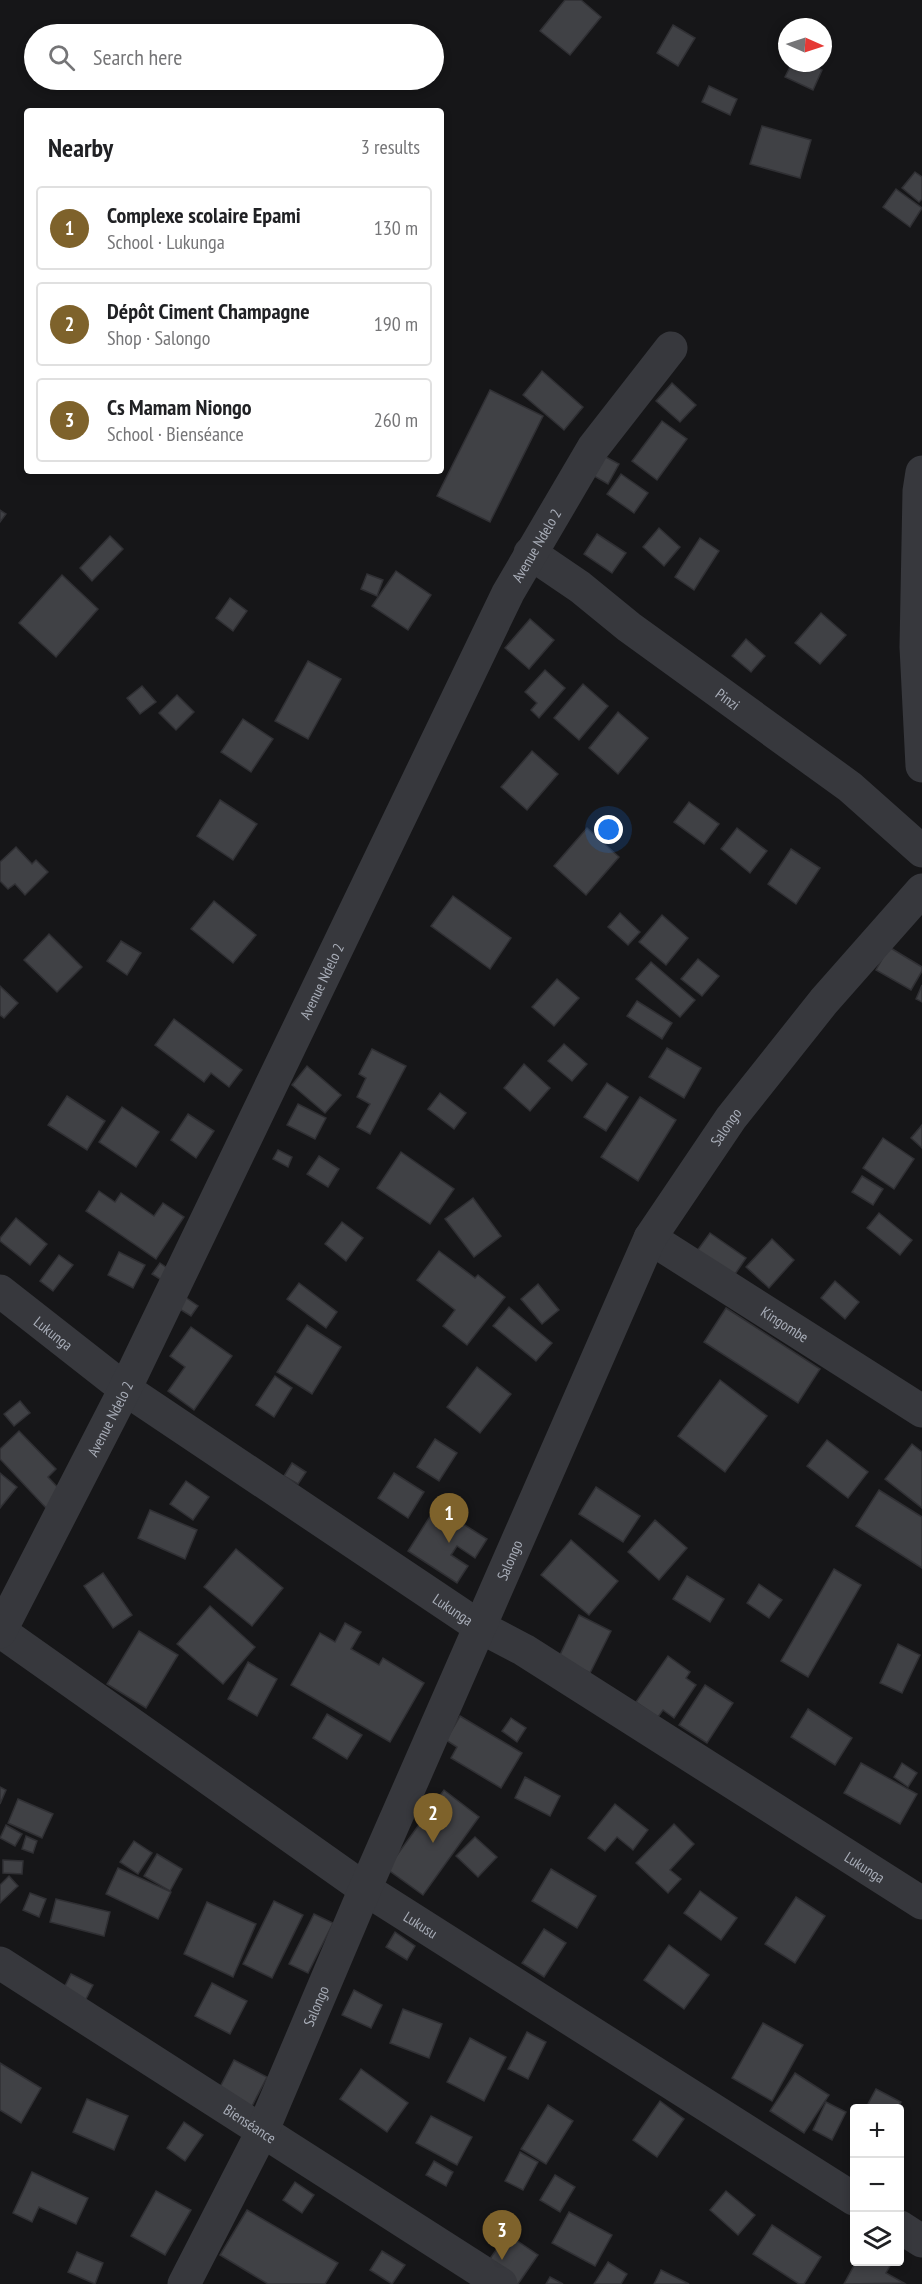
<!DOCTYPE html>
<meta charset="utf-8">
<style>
:root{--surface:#fff;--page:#f6f6f6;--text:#202124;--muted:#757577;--line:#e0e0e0;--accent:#7e622b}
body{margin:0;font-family:"PT Sans Narrow",sans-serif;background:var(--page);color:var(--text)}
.controls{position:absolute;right:18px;bottom:18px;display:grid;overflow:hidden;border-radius:6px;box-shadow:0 3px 9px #0003}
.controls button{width:54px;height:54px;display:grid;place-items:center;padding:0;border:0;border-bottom:2px solid var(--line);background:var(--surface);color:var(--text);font:30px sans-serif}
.compass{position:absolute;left:778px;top:18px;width:54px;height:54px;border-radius:50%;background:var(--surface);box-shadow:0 3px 9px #0003;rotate:93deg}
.you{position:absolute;left:609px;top:830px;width:21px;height:21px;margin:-15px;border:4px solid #fff;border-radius:50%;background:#1a73e8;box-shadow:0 0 0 9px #1a73e833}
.badge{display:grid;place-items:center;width:39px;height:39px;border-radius:50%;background:var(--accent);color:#fff;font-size:20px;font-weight:700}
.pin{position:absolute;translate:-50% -50px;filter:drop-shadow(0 2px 3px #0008)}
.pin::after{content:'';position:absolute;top:32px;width:21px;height:18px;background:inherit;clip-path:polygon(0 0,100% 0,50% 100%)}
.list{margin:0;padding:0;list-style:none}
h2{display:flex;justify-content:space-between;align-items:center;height:78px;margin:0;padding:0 24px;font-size:26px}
h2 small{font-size:20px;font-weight:400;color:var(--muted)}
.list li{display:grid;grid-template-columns:39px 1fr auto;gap:18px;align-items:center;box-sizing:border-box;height:84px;margin:0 12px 12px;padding:0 12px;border:2px solid var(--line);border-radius:6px}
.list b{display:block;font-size:22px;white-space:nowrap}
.list p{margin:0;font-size:20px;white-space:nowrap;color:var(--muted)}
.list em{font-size:20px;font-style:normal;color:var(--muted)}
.icon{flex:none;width:33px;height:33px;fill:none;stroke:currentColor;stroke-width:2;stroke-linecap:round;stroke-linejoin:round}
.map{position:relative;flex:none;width:922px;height:2284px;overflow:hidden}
.search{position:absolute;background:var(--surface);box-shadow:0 3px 9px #0003;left:24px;top:24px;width:420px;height:66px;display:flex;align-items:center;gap:15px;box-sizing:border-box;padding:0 21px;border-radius:33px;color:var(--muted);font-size:22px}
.panel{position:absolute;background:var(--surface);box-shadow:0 3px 9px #0003;left:24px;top:108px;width:420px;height:366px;border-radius:6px}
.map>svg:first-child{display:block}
.building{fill:#404145;stroke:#303034;stroke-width:1.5}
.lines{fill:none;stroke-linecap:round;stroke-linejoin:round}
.minor{stroke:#37383d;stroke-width:33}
.labels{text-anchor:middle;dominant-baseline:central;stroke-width:4.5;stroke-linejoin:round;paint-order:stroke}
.street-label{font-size:15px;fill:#a8adb8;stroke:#111113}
</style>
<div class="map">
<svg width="922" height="2284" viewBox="0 0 922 2284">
<rect width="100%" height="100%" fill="#161618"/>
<!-- building -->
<g class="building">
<polygon points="565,0 581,0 601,17 570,55 540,31"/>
<polygon points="673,25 695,38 678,66 657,53"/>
<polygon points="792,63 808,63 822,70 813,90 785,77"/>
<polygon points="709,86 737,99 730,115 702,102"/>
<polygon points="762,126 811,140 800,178 750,164"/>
<polygon points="915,172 922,177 922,199 919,202 902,188"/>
<polygon points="896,189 922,208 910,227 883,207"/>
<polygon points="542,371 583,407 564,430 523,395"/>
<polygon points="672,383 696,405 680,422 656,401"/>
<polygon points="490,390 543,416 490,522 437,496"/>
<polygon points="662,421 687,439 657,480 632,461"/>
<polygon points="604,456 619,464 608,484 594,476"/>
<polygon points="621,474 648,493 634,513 607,494"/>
<polygon points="0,510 6,514 0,522"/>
<polygon points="659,528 680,547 664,566 643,547"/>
<polygon points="597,534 626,553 612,573 584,554"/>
<polygon points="110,536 123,549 92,581 80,568"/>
<polygon points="700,538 719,551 694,590 675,577"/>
<polygon points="396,571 431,595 408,630 372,606"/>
<polygon points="367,574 383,580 377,596 361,589"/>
<polygon points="62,575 98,609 56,657 19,623"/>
<polygon points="230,598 247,611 233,631 216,618"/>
<polygon points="821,613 846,635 820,664 795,643"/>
<polygon points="530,619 554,640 529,669 505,648"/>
<polygon points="746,639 765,656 751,672 732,656"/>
<polygon points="308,661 341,679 308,739 275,721"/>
<polygon points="545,670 565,688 539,718 531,710 537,703 525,692"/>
<polygon points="583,684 608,706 579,740 554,718"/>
<polygon points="142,686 156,702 140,714 127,698"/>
<polygon points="177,695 194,712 176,730 159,713"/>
<polygon points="618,712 648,738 618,774 589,748"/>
<polygon points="243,719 273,739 251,772 221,752"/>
<polygon points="532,751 558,774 527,810 501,787"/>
<polygon points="220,800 257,824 233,860 197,836"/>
<polygon points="689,802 719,824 704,844 674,822"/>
<polygon points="587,828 619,857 586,895 554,866"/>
<polygon points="737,828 767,851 750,873 721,849"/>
<polygon points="16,847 32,864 36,860 48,872 25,895 15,884 8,889 0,881 0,862"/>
<polygon points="791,849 820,868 796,904 768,884"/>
<polygon points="453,896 511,938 490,969 431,926"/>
<polygon points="214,901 256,935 233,963 191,929"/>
<polygon points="620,913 640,932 628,945 608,927"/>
<polygon points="662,915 688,938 666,965 639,942"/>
<polygon points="49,934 82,967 57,992 24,960"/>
<polygon points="121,941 141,953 127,975 107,961"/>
<polygon points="889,947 922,967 922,971 911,990 876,970"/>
<polygon points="698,959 719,976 702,996 681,979"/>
<polygon points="651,962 695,1000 680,1017 636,979"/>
<polygon points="557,979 579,998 554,1026 532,1007"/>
<polygon points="922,985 922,1002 916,999"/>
<polygon points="0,986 18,1003 4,1018 0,1015"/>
<polygon points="637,1001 672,1023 662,1039 627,1016"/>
<polygon points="174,1019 242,1070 229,1087 211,1073 204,1082 155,1045"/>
<polygon points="564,1044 587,1064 572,1081 548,1061"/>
<polygon points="667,1048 701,1068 684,1098 649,1077"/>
<polygon points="372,1049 406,1066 370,1134 357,1127 370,1104 357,1097 366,1078 359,1074"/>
<polygon points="524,1064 550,1088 530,1111 504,1088"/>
<polygon points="307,1066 341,1095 325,1113 292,1085"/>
<polygon points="607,1083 628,1097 606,1131 584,1117"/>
<polygon points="440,1093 466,1113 454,1129 428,1109"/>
<polygon points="67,1096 105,1121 87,1150 48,1125"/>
<polygon points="640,1097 676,1120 638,1181 601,1157"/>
<polygon points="298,1104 326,1118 315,1139 287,1125"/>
<polygon points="122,1107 159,1132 136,1167 99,1142"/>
<polygon points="188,1114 214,1131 196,1158 171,1140"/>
<polygon points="922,1125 922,1148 911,1138"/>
<polygon points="883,1138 914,1159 894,1189 863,1168"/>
<polygon points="278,1150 292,1157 288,1167 273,1159"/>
<polygon points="401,1152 454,1189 430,1224 377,1188"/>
<polygon points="319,1156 339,1169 328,1187 307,1174"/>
<polygon points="862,1176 883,1189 873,1205 852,1192"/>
<polygon points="99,1191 115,1202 121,1193 154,1216 163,1203 184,1217 156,1259 86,1211"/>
<polygon points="473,1198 501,1236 474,1257 445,1219"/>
<polygon points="879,1213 912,1240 900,1255 867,1228"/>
<polygon points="16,1218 47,1244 30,1265 0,1241 0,1238"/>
<polygon points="342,1222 363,1238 346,1261 325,1244"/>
<polygon points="710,1233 746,1258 731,1280 694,1255"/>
<polygon points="772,1239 794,1260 769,1288 746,1267"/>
<polygon points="439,1251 475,1278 478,1275 505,1297 467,1345 443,1326 455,1310 417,1280"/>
<polygon points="119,1252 145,1265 133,1288 108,1275"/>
<polygon points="59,1255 73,1265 53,1291 40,1281"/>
<polygon points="160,1263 170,1270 163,1281 152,1274"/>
<polygon points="835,1281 859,1302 845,1319 821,1298"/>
<polygon points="299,1283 337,1312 326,1328 287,1299"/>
<polygon points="538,1284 559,1310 542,1324 521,1299"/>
<polygon points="185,1297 198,1306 191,1316 178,1308"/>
<polygon points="509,1307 552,1343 536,1361 493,1326"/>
<polygon points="726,1308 820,1369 798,1403 704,1342"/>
<polygon points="307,1325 341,1347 312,1394 277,1372"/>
<polygon points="191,1327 232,1356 194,1410 168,1391 185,1367 170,1356"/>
<polygon points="477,1367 511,1394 480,1433 447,1407"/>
<polygon points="275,1376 292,1388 274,1417 256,1405"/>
<polygon points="720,1380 767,1416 725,1472 678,1436"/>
<polygon points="20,1401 30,1413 14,1426 4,1414"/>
<polygon points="19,1431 56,1469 48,1477 63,1493 47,1509 0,1459 0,1449"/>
<polygon points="435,1439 457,1453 439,1481 417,1467"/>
<polygon points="827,1440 868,1472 848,1498 807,1466"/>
<polygon points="912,1444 922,1452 922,1508 885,1479"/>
<polygon points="292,1463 306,1472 298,1484 284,1476"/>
<polygon points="0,1473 17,1487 0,1508"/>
<polygon points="394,1473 424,1492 408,1518 378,1498"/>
<polygon points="186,1481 209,1497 193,1520 170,1504"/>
<polygon points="596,1487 640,1516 623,1542 579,1514"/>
<polygon points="879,1490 922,1517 922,1568 856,1526"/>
<polygon points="436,1507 487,1539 475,1558 457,1546 451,1555 468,1566 457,1583 408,1551"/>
<polygon points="150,1510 197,1530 185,1559 138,1538"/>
<polygon points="655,1520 687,1548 659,1580 628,1552"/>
<polygon points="571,1540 618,1581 589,1615 541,1575"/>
<polygon points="236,1549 283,1588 252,1626 204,1587"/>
<polygon points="834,1569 861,1585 808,1677 781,1661"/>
<polygon points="103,1573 132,1615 113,1628 84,1586"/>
<polygon points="687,1576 724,1599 710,1622 673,1599"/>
<polygon points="759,1584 782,1600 769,1618 747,1603"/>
<polygon points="210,1606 255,1647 223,1684 177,1644"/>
<polygon points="579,1615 611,1631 590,1673 559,1657"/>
<polygon points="345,1623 361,1632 351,1649 379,1665 383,1658 424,1683 390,1742 291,1685 320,1633 335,1642"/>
<polygon points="139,1631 178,1655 146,1708 107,1684"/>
<polygon points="898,1644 920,1655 902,1693 880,1683"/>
<polygon points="668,1656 690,1672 686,1678 696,1685 674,1718 663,1710 658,1717 636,1702"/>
<polygon points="248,1662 277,1679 257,1716 228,1699"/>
<polygon points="705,1685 733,1703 707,1743 679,1725"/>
<polygon points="808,1709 852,1738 835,1765 791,1737"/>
<polygon points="327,1714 362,1735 347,1759 313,1738"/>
<polygon points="460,1716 522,1753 501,1788 451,1758 457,1747 446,1740"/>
<polygon points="511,1718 526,1728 517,1742 502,1731"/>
<polygon points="861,1763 917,1794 900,1824 844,1793"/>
<polygon points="902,1763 917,1773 908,1787 894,1777"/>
<polygon points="525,1777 560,1796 550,1816 515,1798"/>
<polygon points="0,1787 6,1790 0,1804"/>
<polygon points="444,1790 479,1817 423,1895 387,1869"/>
<polygon points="18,1799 53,1814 42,1838 8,1823"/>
<polygon points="615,1804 648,1830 633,1850 617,1837 605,1851 588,1838"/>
<polygon points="674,1824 694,1844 670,1870 681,1879 668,1893 636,1863"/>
<polygon points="6,1825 22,1834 15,1846 0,1838"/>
<polygon points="26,1836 37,1841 33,1853 22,1849"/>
<polygon points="475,1837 497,1857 478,1877 456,1856"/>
<polygon points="134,1841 152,1853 138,1874 120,1862"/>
<polygon points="157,1854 182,1869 170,1891 144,1876"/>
<polygon points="3,1860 23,1861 22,1874 3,1873"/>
<polygon points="118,1868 171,1892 158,1919 106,1894"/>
<polygon points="551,1869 596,1896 577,1928 532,1901"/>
<polygon points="9,1876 18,1886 0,1903 0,1885"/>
<polygon points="700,1891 737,1918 721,1940 684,1913"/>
<polygon points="30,1893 46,1899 39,1917 23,1910"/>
<polygon points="796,1897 825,1916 795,1963 765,1944"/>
<polygon points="56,1899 110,1912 104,1936 50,1922"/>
<polygon points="274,1901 303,1915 272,1978 243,1964"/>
<polygon points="207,1902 256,1924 233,1977 184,1954"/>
<polygon points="314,1914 333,1923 308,1973 289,1964"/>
<polygon points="544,1929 566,1943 544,1977 522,1963"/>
<polygon points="395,1932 415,1946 407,1960 386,1947"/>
<polygon points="669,1945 709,1975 684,2009 644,1980"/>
<polygon points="71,1974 93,1985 85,2001 63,1990"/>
<polygon points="212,1983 247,2001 230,2034 195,2016"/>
<polygon points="354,1990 382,2005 371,2028 342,2015"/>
<polygon points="403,2009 442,2024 429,2058 390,2043"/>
<polygon points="763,2023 803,2045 772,2101 732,2078"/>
<polygon points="527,2032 546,2042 528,2079 508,2069"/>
<polygon points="470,2038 506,2057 484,2101 447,2082"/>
<polygon points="234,2060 267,2077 251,2108 218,2091"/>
<polygon points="0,2063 41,2088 21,2123 0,2110"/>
<polygon points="361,2069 408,2103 387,2132 340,2099"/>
<polygon points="795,2073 829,2095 804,2133 770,2111"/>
<polygon points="876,2089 901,2102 897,2108 877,2108 868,2104"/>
<polygon points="87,2099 128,2116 114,2150 73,2132"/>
<polygon points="660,2101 684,2119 657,2157 633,2140"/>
<polygon points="826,2102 846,2112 832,2140 813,2130"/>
<polygon points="548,2105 573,2121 546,2164 521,2149"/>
<polygon points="431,2116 472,2137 457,2165 416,2143"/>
<polygon points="184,2122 203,2135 185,2161 167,2148"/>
<polygon points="520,2152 538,2162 523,2190 505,2181"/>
<polygon points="434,2161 453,2172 446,2186 426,2175"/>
<polygon points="32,2172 88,2198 76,2224 39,2207 32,2222 13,2213"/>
<polygon points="555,2175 575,2187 560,2212 540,2200"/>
<polygon points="295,2182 314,2195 302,2213 283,2200"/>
<polygon points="156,2191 191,2210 165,2255 131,2236"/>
<polygon points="726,2191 755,2215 738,2235 710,2210"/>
<polygon points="247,2210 338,2263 325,2284 268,2284 220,2255"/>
<polygon points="569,2212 612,2235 595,2266 552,2243"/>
<polygon points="772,2225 821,2257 804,2284 799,2284 753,2254"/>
<polygon points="507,2234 538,2255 518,2284 512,2284 485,2266"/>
<polygon points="382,2251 405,2265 392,2284 370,2270"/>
<polygon points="77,2252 103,2263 95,2284 68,2272"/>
<polygon points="608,2262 627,2274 621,2284 594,2284"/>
<polygon points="856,2262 892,2262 886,2273 904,2283 844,2284"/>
<polygon points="661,2270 689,2284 654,2284"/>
<polygon points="550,2277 563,2284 546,2284"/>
</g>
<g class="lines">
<!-- minor -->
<g class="minor">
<polyline points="922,472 919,491 916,647 922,766"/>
<path id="s1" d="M530,553L580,587L629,627L850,787L922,851"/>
<path id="s2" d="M650,1238L922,1411"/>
<path id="s3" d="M0,1291L125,1389L480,1627L524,1650L922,1903"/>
<path id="s4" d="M0,1631L365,1889L854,2199"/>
<path id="s5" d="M0,1632L125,1389L508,593L593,448L671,348"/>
<path id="s6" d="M0,1963L501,2284"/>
<polyline points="900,2227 922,2241"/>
<path id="s7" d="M184,2284L262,2132L365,1889L650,1238L731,1118L824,1001L922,890"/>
</g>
</g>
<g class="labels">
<!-- street labels -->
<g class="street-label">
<text stroke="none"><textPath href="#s5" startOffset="1212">Avenue Ndelo 2</textPath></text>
<text stroke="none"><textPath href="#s1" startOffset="246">Pinzi</textPath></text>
<text stroke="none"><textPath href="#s5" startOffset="726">Avenue Ndelo 2</textPath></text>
<text stroke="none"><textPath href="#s7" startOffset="1280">Salongo</textPath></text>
<text stroke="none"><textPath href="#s2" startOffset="160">Kingombe</textPath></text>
<text stroke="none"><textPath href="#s3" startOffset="68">Lukunga</textPath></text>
<text stroke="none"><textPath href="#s5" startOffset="240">Avenue Ndelo 2</textPath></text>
<text stroke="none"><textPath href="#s7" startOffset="794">Salongo</textPath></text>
<text stroke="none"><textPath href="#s3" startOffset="554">Lukunga</textPath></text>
<text stroke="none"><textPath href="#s3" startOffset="1040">Lukunga</textPath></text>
<text stroke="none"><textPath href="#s4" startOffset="513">Lukusu</textPath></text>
<text stroke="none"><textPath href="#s7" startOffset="308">Salongo</textPath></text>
<text stroke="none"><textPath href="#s6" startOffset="297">Bienséance</textPath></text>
</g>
</g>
</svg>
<div class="controls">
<button>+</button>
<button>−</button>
<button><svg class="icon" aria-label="layers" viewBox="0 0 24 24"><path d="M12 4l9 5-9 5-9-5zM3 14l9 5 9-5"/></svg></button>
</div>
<svg class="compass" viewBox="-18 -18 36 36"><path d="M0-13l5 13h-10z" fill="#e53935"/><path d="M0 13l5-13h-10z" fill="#757577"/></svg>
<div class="you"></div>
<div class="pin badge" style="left:449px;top:1543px">1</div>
<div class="pin badge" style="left:433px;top:1843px">2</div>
<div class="pin badge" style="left:502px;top:2260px">3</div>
<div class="search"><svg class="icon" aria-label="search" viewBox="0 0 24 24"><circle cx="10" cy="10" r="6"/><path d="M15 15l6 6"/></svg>Search here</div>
<section class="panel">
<h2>Nearby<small>3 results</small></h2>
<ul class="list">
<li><span class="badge">1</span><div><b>Complexe scolaire Epami</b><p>School · Lukunga</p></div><em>130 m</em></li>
<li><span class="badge">2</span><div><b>Dépôt Ciment Champagne</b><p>Shop · Salongo</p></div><em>190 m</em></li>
<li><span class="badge">3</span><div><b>Cs Mamam Niongo</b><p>School · Bienséance</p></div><em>260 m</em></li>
</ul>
</section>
</div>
